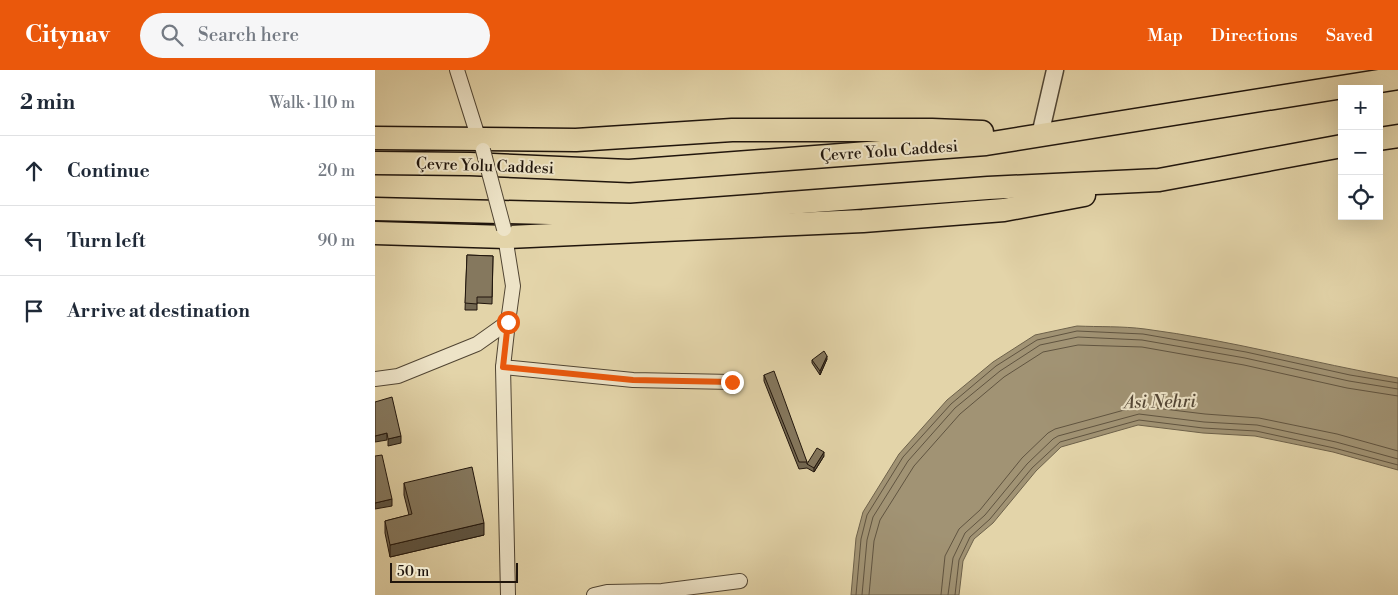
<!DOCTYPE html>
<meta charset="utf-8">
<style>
:root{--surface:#fff;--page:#f6f6f7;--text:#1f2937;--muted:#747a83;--line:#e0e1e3;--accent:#ea580c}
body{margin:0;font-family:"Libre Bodoni",serif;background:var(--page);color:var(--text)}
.controls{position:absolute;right:15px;top:15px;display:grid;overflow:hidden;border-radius:0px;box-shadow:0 5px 20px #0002}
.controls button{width:45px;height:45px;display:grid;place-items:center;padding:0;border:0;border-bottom:1px solid var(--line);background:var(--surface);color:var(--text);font:25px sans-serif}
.scale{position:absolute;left:15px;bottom:12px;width:128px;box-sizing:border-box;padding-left:5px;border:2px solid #20150c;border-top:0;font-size:14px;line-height:18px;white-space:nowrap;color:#20150c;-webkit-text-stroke:4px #ede3c7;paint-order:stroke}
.stop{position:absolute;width:15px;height:15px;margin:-11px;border:4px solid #ea580c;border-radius:50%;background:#fff}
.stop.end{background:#ea580c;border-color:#fff;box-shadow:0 1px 5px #0008}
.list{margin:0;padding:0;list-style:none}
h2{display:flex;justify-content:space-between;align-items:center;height:65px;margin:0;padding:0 20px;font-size:21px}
h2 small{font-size:16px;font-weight:400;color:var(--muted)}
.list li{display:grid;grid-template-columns:32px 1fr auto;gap:15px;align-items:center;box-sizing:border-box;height:70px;padding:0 20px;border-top:1px solid var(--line)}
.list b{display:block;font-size:19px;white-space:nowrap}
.list em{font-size:16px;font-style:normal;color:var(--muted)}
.icon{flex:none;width:28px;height:28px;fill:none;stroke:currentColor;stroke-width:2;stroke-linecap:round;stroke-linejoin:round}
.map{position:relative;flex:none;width:1023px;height:525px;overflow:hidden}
header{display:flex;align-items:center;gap:30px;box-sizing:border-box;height:70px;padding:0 25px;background:var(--accent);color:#fff}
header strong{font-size:24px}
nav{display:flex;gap:28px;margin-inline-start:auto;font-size:18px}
.search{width:350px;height:45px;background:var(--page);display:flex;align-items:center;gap:12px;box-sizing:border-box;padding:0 18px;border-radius:28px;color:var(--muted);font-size:19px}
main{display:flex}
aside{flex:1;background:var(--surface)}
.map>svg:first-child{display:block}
.water{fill:#a19374;stroke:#6d614a}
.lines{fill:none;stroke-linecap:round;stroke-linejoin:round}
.shore{stroke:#605440;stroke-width:1}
.minor-casing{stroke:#514533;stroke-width:16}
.tertiary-casing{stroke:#514533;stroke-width:19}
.trunk-casing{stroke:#20150c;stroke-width:25}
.minor{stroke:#ede3c7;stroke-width:14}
.tertiary{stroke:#ede3c7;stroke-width:16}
.trunk{stroke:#e3d4a9;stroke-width:22}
.minor-bridge-casing{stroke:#514533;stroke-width:16;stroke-linecap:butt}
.minor-bridge{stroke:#ede3c7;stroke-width:14}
.wall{fill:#726751;stroke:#20150c}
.shaded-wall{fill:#5d5442;stroke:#20150c}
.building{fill:#85785e;stroke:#20150c}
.route{stroke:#ea580c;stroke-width:6}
.labels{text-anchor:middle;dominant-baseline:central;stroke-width:4;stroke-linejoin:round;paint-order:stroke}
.street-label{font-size:16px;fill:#20150c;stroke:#ede3c7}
.water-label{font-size:18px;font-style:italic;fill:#544736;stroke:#ede3c7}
</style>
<header>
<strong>Citynav</strong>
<div class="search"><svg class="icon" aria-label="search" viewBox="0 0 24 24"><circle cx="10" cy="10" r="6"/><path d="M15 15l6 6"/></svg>Search here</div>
<nav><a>Map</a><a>Directions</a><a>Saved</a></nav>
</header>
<main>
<aside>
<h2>2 min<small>Walk · 110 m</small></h2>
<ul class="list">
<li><svg class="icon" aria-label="ahead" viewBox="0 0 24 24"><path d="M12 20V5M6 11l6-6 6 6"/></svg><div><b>Continue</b></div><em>20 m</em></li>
<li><svg class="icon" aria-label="left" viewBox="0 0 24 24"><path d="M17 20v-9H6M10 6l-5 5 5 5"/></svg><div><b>Turn left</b></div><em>90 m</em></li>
<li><svg class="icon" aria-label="arrive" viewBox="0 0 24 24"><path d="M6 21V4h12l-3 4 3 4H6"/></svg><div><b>Arrive at destination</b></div></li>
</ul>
</aside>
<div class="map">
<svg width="1023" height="525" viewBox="0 0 1023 525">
<rect width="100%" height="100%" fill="#e3d4a9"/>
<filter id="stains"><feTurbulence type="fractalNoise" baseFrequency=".004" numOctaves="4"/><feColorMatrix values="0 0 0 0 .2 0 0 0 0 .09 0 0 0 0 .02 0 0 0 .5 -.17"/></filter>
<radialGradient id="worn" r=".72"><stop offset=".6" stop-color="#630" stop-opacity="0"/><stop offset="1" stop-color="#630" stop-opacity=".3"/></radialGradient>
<!-- water -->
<path class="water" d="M702,256C724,257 747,256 770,259C855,270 938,293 1023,308V400L958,382L880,366L828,363L763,355L686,377L661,401L618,453L599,469L588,491L584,525H476L481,468L488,442L524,384L572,330L618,292L660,265Z"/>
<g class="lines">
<!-- shore -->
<g class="shore">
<polyline points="481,525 486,469 492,445 528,387 576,334 621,296 662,270 702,261 768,264 871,282 975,305 1023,313"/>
<polyline points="487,525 492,470 498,447 533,391 580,338 625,301 665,275 703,267 767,270 870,288 974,311 1023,319"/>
<polyline points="494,525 499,471 505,450 539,396 585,344 629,307 668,282 703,275 767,277 869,295 972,318 1023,326"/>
<polyline points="566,525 570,486 584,459 605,440 647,388 673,363 680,359 764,336 830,344 884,348 962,364 1023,381"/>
<polyline points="573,525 578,488 590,463 610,445 652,394 678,369 683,366 764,344 829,352 882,355 961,372 1023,389"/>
<polyline points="580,525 584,490 595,467 615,449 657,398 685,372 764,350 828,358 881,361 959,378 1023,395"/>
</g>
<defs>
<g id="minor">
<polyline points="82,0 106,76"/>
<polyline points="133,252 128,297 258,310 357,312"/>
<polyline points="128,297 133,525"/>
<polyline points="0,309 23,306 102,274 133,252 138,216 129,160"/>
<polyline points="219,525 232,522 287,521 365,511"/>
</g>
<polyline id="tertiary" points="665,65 680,0"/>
<g id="trunk">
<polyline points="0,68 201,70 357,60 557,60 607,62"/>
<polyline points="1004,69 1023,66"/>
<polyline points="0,93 95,94 254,101 611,74 1023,8"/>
<polyline points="0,139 256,145 613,118 784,110 967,76"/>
<polyline points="0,163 131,167 488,151 629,140 709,125"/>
</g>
</defs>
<!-- minor casing -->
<use href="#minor" class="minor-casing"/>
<!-- tertiary casing -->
<use href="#tertiary" class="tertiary-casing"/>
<!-- trunk casing -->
<use href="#trunk" class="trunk-casing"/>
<!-- minor -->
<use href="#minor" class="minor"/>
<!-- tertiary -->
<use href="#tertiary" class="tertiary"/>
<!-- trunk -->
<use href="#trunk" class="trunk"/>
<defs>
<polyline id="minor-bridge" points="108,80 129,159"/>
</defs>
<!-- minor-bridge casing -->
<use href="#minor-bridge" class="minor-bridge-casing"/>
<!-- minor-bridge -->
<use href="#minor-bridge" class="minor-bridge"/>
</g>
<!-- wall -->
<g class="wall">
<polygon points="92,185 118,186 117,234 102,233 102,240 90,240"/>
<polygon points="452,289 445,305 437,293 437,290"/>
<polygon points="389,305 432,392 432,394 449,386 439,402 432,398 424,399 389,311"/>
<polygon points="29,413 109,465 15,487 10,463 10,451 34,445 29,425"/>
</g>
<!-- shaded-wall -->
<g class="shaded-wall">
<polygon points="452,286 452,289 445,305 445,301"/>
<polygon points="12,363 12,370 0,372 0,366"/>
<polygon points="26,366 26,373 13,376 13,369"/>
<polygon points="449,382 449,386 439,402 439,398"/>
<polygon points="17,429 17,436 0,439 0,433"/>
<polygon points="109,453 109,465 15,487 15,475"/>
</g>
<!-- building -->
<g class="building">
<polygon points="92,185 118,186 117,227 102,227 102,234 90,233"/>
<polygon points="449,281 452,286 445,301 437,290"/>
<polygon points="399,301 432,392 424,392 389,305"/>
<polygon points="17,327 26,366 13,369 12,363 0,366 0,332"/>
<polygon points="442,378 449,382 439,398 432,394"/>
<polygon points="7,385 17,429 0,433 0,386"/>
<polygon points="97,397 109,453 15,475 10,451 37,444 29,413"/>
</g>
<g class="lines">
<!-- route -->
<polyline class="route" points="133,252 128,297 258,310 357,312"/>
</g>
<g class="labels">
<!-- street labels -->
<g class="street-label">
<text transform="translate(514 81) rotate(-4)">Çevre Yolu Caddesi</text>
<text transform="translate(110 96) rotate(2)">Çevre Yolu Caddesi</text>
</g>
<!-- water labels -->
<g class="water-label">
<text transform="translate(785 332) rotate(-1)">Asi Nehri</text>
</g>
</g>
<rect width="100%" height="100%" filter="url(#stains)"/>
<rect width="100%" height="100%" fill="url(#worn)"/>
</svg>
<div class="controls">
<button>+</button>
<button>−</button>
<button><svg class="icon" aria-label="locate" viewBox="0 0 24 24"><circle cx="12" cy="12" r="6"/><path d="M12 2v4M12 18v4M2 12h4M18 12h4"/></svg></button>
</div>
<div class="scale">50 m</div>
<div class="stop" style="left:133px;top:252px"></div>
<div class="stop end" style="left:357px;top:312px"></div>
</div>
</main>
